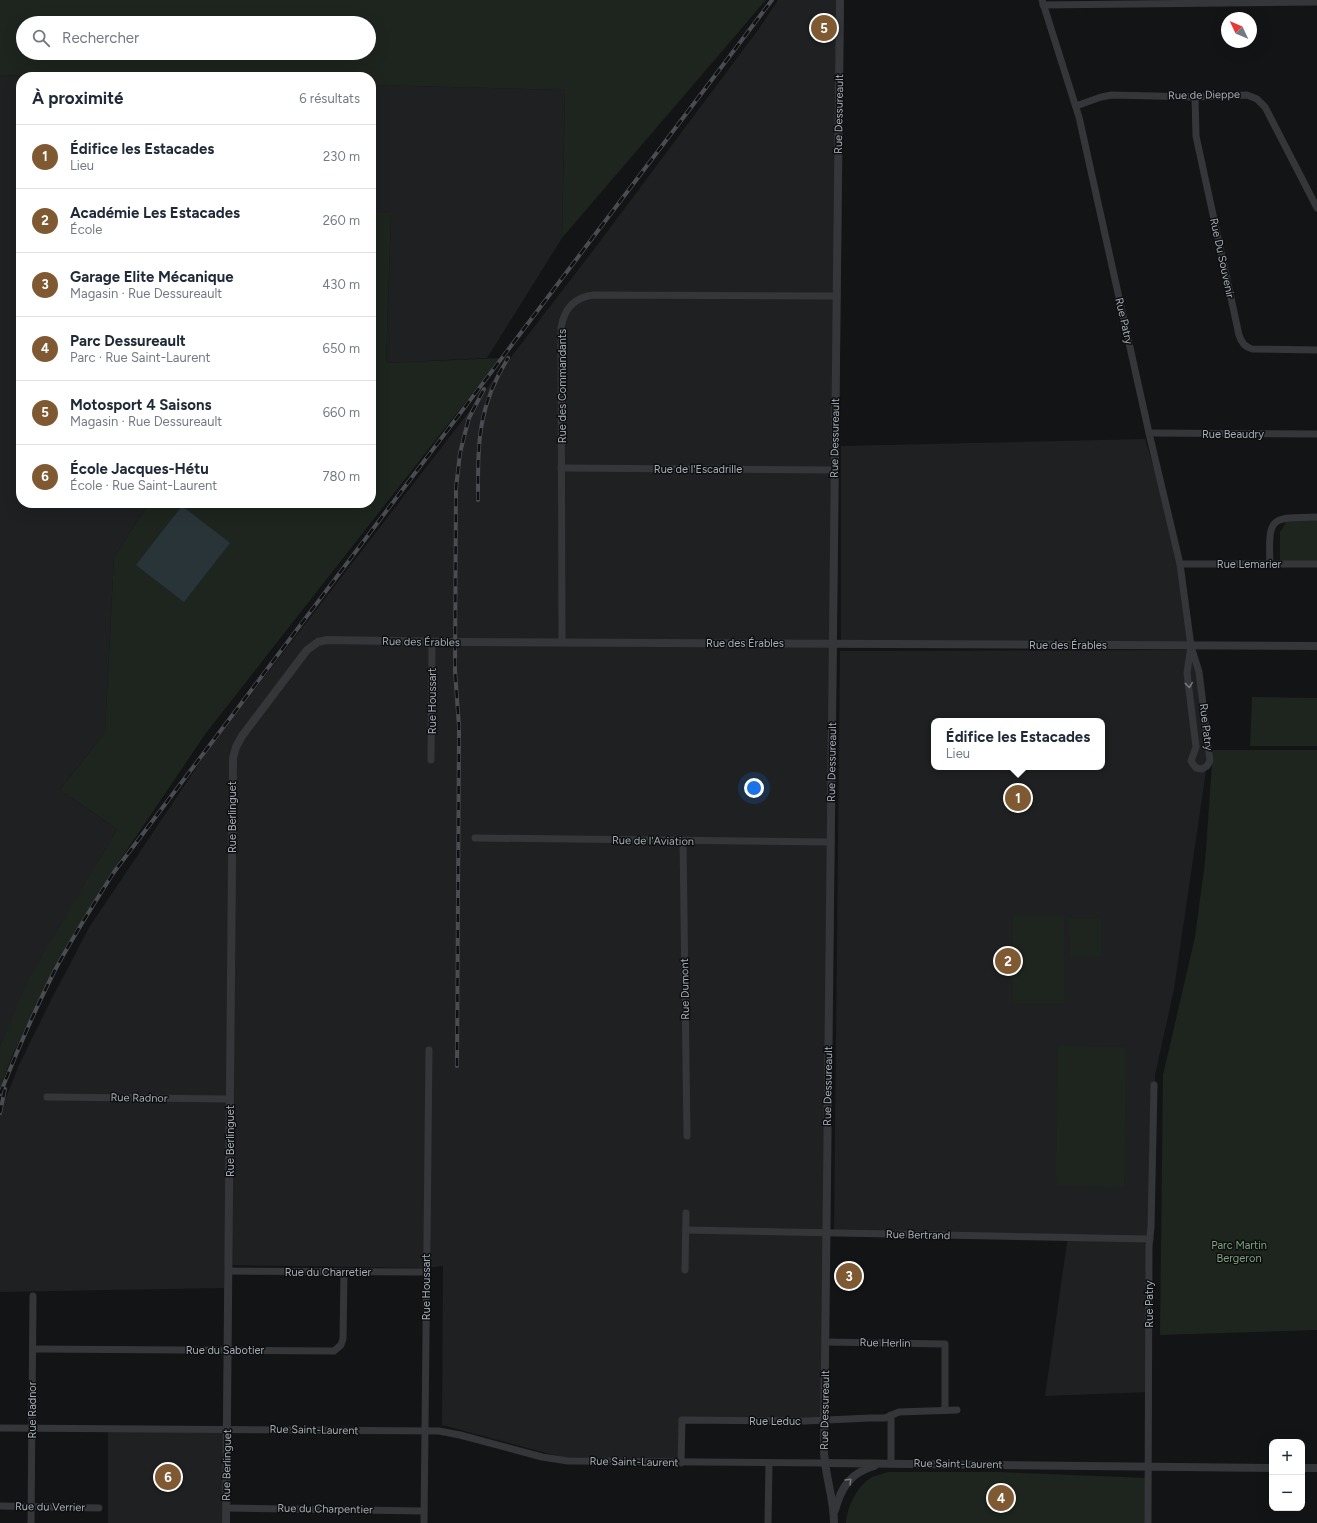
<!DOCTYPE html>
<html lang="fr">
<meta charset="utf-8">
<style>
:root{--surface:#fff;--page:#f2f2f3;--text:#1f2937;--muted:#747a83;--line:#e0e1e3;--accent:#7f5932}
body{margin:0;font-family:Figtree,sans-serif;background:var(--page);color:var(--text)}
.controls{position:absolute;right:12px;bottom:12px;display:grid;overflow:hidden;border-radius:8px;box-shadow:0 4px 16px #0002}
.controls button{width:36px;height:36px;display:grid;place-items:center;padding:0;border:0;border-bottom:1px solid var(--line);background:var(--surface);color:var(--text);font:20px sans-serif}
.compass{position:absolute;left:1221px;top:12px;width:36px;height:36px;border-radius:50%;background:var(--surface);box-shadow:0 4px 16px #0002;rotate:314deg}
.you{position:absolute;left:754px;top:788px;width:14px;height:14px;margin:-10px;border:3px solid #fff;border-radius:50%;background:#1a73e8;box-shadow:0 0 0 6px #1a73e833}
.badge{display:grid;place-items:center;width:26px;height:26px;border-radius:50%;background:var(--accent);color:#fff;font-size:13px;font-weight:700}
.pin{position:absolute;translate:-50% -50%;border:2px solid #fff;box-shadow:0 1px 4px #0006}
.popup{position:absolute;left:931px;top:718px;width:174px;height:52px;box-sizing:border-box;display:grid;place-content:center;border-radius:8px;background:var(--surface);filter:drop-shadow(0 1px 3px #0005);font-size:13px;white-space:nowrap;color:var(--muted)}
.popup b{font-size:15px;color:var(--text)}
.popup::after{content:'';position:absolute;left:50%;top:100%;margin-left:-8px;border:8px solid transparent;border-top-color:var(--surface)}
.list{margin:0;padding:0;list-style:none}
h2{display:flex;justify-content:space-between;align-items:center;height:52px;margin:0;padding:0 16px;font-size:17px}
h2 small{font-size:13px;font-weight:400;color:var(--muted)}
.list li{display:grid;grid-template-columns:26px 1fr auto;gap:12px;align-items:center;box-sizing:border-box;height:64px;padding:0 16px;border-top:1px solid var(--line)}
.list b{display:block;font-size:15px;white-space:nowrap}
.list p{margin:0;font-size:13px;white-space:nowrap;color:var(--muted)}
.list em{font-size:13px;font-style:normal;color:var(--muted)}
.icon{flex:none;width:22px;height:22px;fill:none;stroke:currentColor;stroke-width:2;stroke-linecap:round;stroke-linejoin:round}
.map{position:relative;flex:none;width:1317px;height:1523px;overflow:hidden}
.search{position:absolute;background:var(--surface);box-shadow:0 4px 16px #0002;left:16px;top:16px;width:360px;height:44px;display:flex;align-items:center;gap:10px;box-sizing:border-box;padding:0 14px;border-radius:22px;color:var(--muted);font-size:15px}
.panel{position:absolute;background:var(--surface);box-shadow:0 4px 16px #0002;left:16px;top:72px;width:360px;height:436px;border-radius:16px}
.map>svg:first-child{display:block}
.built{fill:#1f2022;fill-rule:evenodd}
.green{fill:#1d251e;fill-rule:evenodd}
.water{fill:#293439}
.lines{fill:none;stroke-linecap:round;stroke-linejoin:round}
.minor{stroke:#34363a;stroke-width:7}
.tertiary{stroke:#34363a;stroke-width:8}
.rail-casing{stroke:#494c51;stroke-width:4}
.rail{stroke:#0e0f10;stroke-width:2.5;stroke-dasharray:8;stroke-linecap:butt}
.oneway{stroke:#72777e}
.labels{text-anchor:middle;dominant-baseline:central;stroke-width:3;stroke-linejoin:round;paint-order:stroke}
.street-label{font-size:11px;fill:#a5acb6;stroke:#0e0f10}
.park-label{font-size:11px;fill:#7ea17b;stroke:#0e0f10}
</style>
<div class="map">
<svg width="1317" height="1523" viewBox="0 0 1317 1523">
<rect width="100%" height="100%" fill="#131415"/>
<!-- built -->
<g class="built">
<polygon points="778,0 844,0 828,1418 679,1418 679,1458 565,1458 442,1425 443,1266 423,1268 224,1265 224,1288 0,1292 0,1113 19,1065 52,998 90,926 209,749 592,252 758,30"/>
<polygon points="0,75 63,77 21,77 21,503 149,503 114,557 105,732 60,790 117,829 30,978 0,1046"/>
<polygon points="371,85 565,90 562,238 487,358 386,363 391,214 371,213"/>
<polygon points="1145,439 1182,560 1193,646 841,646 841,446"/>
<path d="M1194,650L1207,764L1174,989L1155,1075L1153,1241H1151V1392L1045,1396L1068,1236L1132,1235L834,1233L840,651ZM934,721H1102V767H934Z"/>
<polygon points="108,1430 227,1430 229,1523 108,1523"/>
</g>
<!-- green -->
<g class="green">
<path d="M0,0H766L562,238L565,90L371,85V77H63L0,75ZM23,23H369V53H23Z"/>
<polygon points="371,213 391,213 386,363 500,358 206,733 104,884 77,929 12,1056 0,1088 0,1046 29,978 117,829 60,790 105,732 114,557 149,503 371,503"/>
<polygon points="1317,519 1317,563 1280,563 1280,532 1287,521"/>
<polygon points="1252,697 1317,698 1317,746 1250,746"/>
<polygon points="1213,750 1317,750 1317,1330 1160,1335 1163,1075 1195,937 1205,862"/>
<rect x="1013" y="916" width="51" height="87"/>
<polygon points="1069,919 1101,919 1101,956 1070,957"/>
<polygon points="1058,1046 1126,1047 1124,1187 1056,1186"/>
<path d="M888,1472H1000L1148,1478L1147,1523H846C847,1506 858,1485 872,1477C877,1475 883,1474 888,1472Z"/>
</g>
<!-- water -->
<polygon class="water" points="182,506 230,543 184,602 136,565"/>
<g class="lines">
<!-- minor -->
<g class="minor">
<polyline points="1042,0 1079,117 1149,433 1180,564 1191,646 1199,672 1210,761 1207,766 1202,769 1196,768 1191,761 1196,747 1187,673 1191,646"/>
<polyline points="1043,5 1317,2"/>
<path d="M1195,97L1196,136L1239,335C1241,342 1245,347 1252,349L1317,350"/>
<polyline points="1076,106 1101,97 1112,95 1195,97 1247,95 1257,99 1265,107 1317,208"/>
<polyline points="1149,433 1317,434"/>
<polyline points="561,468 835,470"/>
<polyline points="1180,564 1317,564"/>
<path d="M1270,564C1268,515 1271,518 1317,517"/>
<path d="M562,642L561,328C564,308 575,297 594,295L836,296"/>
<polyline points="431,760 432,642"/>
<polyline points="475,838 831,842"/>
<polyline points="683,841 687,1136"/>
<polyline points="47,1097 230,1099"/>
<polyline points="686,1230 1150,1239"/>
<polyline points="685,1270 686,1213"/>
<polyline points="229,1271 426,1272"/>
<polyline points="826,1342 945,1344 945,1410"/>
<polyline points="33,1349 334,1351 341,1345 343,1339 344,1272"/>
<polyline points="0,1428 439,1431 460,1435 542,1457 568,1461 825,1463"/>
<polyline points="681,1463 682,1420 805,1421 870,1418 885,1418 899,1412 957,1410"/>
<polyline points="891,1464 891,1415"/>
<polyline points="0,1506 99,1508"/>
<polyline points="226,1508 424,1511"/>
<polyline points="31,1523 33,1296"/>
<polyline points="424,1523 429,1050"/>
<polyline points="768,1523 769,1463"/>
<polyline points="1148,1523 1149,1246 1151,1227 1154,1085"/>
</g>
<!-- tertiary -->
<g class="tertiary">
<polyline points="825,1463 1272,1468"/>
<polyline points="1302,1468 1317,1468"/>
<path d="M835,1510C841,1488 850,1473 874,1466"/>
<polyline points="226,1523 233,758 236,747 242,736 307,650 318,642 327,640 455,642 1317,646"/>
<path d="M834,1523C834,1498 825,1476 824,1452L840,0"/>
</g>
<defs>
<g id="rail">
<path d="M478,500C478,443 477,408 508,358"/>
<polyline points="457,1066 459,727 455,671 456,488 460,453 464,437 469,418 484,389"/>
<path d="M0,1094C16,1053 34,1012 54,972C72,938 93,905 114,872L772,0"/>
<polyline points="0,1113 5,1089"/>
</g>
</defs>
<!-- rail casing -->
<use href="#rail" class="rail-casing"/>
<!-- rail -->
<use href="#rail" class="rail"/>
</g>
<!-- one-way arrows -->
<defs><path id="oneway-chevron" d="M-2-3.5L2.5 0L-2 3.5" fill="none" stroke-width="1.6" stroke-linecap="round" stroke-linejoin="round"/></defs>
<g class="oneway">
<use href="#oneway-chevron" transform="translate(1189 685) rotate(84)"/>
<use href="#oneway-chevron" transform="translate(849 1481) rotate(-45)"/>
</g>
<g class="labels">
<!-- street labels -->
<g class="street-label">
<text transform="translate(1204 95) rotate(-1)">Rue de Dieppe</text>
<text transform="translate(839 114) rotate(-89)">Rue Dessureault</text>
<text transform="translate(1222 258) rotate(78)">Rue Du Souvenir</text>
<text transform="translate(1124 321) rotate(77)">Rue Patry</text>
<text transform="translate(562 386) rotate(-90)">Rue des Commandants</text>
<text x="1233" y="434">Rue Beaudry</text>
<text transform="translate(835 438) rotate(-89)">Rue Dessureault</text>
<text x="698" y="469">Rue de l'Escadrille</text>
<text x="1249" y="564">Rue Lemarier</text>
<text transform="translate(421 642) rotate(1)">Rue des Érables</text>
<text x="745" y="643">Rue des Érables</text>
<text x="1068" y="645">Rue des Érables</text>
<text transform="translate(432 701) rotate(-90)">Rue Houssart</text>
<text transform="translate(1206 727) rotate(83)">Rue Patry</text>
<text transform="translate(832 762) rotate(-89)">Rue Dessureault</text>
<text transform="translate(232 817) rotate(-90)">Rue Berlinguet</text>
<text transform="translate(653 841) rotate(1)">Rue de l'Aviation</text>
<text transform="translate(685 989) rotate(-91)">Rue Dumont</text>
<text transform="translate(828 1086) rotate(-89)">Rue Dessureault</text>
<text transform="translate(139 1098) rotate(1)">Rue Radnor</text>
<text transform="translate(230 1141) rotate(-90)">Rue Berlinguet</text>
<text transform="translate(918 1235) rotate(1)">Rue Bertrand</text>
<text x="328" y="1272">Rue du Charretier</text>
<text transform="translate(426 1287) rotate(-90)">Rue Houssart</text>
<text transform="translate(1149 1304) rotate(-90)">Rue Patry</text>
<text transform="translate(885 1343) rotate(1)">Rue Herlin</text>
<text x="225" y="1350">Rue du Sabotier</text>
<text transform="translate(32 1410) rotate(-90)">Rue Radnor</text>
<text transform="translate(825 1410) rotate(-89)">Rue Dessureault</text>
<text x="775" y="1421">Rue Leduc</text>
<text transform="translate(314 1430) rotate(1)">Rue Saint-Laurent</text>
<text transform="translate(634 1462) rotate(1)">Rue Saint-Laurent</text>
<text transform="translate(958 1464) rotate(1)">Rue Saint-Laurent</text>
<text transform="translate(227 1465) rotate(-89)">Rue Berlinguet</text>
<text transform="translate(50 1507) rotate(1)">Rue du Verrier</text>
<text transform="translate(325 1509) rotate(1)">Rue du Charpentier</text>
</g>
<!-- park labels -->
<g class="park-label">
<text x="1239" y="1245">Parc Martin<tspan x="1239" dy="13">Bergeron</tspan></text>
</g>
</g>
</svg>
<div class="controls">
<button>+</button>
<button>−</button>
</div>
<svg class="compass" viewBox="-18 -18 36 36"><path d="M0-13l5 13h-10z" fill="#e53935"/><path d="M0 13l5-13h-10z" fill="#747a83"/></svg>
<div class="you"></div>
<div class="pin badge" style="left:1018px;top:798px">1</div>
<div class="popup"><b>Édifice les Estacades</b>Lieu</div>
<div class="pin badge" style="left:1008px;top:961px">2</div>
<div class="pin badge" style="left:849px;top:1276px">3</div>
<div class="pin badge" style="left:1001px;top:1498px">4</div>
<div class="pin badge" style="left:824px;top:28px">5</div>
<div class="pin badge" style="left:168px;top:1477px">6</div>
<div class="search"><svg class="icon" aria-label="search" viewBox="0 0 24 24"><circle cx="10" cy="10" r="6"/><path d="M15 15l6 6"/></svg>Rechercher</div>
<section class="panel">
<h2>À proximité<small>6 résultats</small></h2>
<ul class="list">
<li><span class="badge">1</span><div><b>Édifice les Estacades</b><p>Lieu</p></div><em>230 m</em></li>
<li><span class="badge">2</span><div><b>Académie Les Estacades</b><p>École</p></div><em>260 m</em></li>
<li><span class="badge">3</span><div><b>Garage Elite Mécanique</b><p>Magasin · Rue Dessureault</p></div><em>430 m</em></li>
<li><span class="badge">4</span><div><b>Parc Dessureault</b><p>Parc · Rue Saint-Laurent</p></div><em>650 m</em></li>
<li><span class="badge">5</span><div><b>Motosport 4 Saisons</b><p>Magasin · Rue Dessureault</p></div><em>660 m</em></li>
<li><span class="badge">6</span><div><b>École Jacques-Hétu</b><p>École · Rue Saint-Laurent</p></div><em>780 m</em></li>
</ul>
</section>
</div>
